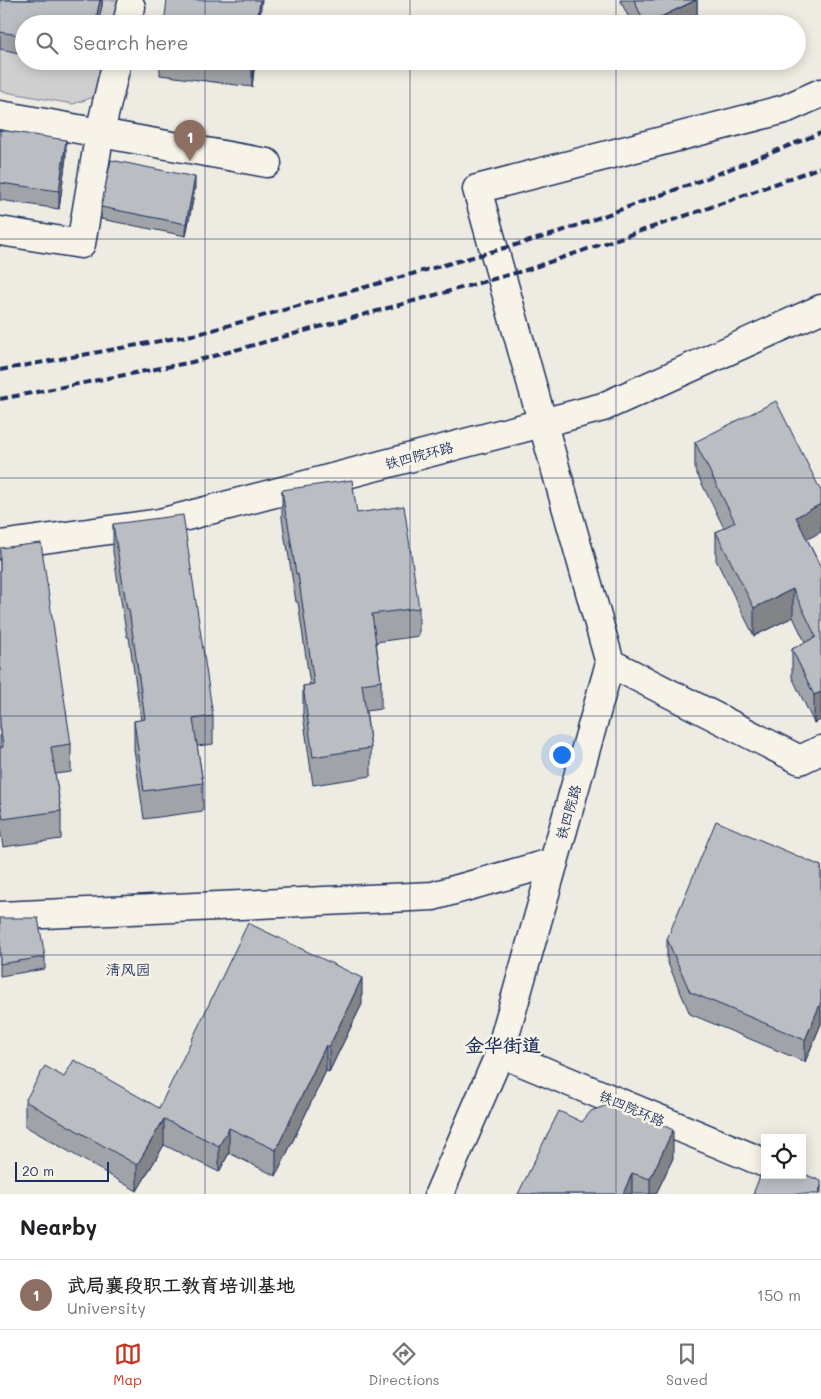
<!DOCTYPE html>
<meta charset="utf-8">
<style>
:root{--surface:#fff;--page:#f2f2f2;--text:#202124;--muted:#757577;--line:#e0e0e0;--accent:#c8321e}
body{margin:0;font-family:Mali,"LXGW WenKai TC",sans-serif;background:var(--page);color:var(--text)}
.controls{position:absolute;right:15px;bottom:15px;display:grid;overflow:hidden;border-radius:0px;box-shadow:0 2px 12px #0003}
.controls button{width:45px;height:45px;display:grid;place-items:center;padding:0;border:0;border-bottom:1px solid var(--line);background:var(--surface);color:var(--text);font:25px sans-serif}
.scale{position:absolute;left:15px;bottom:12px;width:94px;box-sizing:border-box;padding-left:5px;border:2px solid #1b2f5e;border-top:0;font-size:14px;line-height:18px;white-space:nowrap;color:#1b2f5e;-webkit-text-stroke:4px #f7f3e8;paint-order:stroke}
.you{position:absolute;left:561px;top:754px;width:18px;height:18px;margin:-12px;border:4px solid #fff;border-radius:50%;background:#1a73e8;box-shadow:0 0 0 8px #1a73e833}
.badge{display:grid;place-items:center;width:32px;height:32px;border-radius:50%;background:var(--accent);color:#fff;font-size:16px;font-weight:700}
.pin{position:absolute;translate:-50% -41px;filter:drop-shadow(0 1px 2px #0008)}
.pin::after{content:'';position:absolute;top:26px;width:18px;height:15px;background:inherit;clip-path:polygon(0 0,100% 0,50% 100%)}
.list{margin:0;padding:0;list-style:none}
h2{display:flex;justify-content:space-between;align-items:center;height:65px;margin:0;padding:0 20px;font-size:21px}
h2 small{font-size:16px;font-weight:400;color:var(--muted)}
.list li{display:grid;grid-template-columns:32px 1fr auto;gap:15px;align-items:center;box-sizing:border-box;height:70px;padding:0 20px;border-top:1px solid var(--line)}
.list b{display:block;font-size:19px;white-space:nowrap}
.list p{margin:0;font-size:16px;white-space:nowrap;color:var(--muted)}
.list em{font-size:16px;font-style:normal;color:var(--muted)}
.icon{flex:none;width:28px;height:28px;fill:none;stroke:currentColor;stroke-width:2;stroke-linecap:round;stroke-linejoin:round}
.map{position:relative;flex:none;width:821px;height:1194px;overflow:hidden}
.search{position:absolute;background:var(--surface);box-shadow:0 2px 12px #0003;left:15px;right:15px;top:15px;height:55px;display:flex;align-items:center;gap:12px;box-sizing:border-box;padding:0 18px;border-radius:28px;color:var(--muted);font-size:19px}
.sheet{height:135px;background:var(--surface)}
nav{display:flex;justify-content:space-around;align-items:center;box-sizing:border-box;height:70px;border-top:1px solid var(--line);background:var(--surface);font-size:14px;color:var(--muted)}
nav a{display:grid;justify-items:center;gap:2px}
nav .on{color:var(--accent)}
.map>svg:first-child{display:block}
.green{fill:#cfcfcf;stroke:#757f96}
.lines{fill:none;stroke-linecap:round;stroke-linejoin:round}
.minor-casing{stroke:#1b2f5e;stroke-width:31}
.minor{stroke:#f7f3e8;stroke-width:28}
.rail{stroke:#1b2f5e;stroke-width:4;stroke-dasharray:8 4;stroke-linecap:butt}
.wall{fill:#a0a3a7;stroke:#1b2f5e}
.shaded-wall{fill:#828488;stroke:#1b2f5e}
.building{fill:#babdc2;stroke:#1b2f5e}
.grid{fill:none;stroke:#1b2f5e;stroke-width:1;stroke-opacity:0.55}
.labels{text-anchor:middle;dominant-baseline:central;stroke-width:5;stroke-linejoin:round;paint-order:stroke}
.street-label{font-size:14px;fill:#1b2f5e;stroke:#f7f3e8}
.neighbourhood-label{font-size:15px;fill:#1b2f5e;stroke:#f7f3e8}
.district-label{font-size:19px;font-weight:bold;fill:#1b2f5e;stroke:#f7f3e8}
</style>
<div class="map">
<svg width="821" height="1194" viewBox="0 0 821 1194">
<rect width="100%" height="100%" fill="#eeebe2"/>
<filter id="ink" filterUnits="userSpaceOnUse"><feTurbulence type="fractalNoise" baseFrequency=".02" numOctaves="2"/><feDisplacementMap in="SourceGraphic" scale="10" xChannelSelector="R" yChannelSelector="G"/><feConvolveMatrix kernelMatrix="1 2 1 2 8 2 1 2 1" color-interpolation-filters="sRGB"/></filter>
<g filter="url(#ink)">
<!-- green -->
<polygon class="green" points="0,0 121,0 116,24 24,24 24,61 108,61 100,95 73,104 0,91"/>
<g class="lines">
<defs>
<g id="minor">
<polyline points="127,24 131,7"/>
<polyline points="0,115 267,163"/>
<polyline points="0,231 81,244 100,132 117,61"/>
<polyline points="0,545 160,523 603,407 821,309"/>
<polyline points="610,663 800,760 821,750"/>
<polyline points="0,916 433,896 554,862"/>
<polyline points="500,1053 765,1163"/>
<polyline points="439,1194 500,1053 610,663 477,189 785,109 821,93"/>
</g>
</defs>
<!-- minor casing -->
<use href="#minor" class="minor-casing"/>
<!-- minor -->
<use href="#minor" class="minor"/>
<!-- rail -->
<g class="rail">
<polyline points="0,370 198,334 551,235 702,180 821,133"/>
<polyline points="0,399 192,362 526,270 717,205 821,167"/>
</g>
</g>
<!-- wall -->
<g class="wall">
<polygon points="0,0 102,0 102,6 24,24 24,54 0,49"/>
<polygon points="620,0 697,0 697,24 632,24"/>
<polygon points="65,61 92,61 91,66"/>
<polygon points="160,61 255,61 252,87 160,75"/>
<polygon points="0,130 66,157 59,209 0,200"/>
<polygon points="195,189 186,236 101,219 101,207"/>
<polygon points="695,442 807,539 821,568 814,723 792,677 792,649 805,642 793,617 754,636 716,560 716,532 724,528 695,470"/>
<polygon points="282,490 357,513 419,608 419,636 376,642 381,681 381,709 366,711 371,748 371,776 313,785 303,714 303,686 310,685 298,602 296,602 287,545 286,545 282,518"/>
<polygon points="113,524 213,716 213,744 197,746 203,783 203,811 144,819 134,749 134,721 141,720 129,637 127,637 113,552"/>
<polygon points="0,548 71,744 71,772 55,774 61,811 61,839 3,847 0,829"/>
<polygon points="821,866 821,1024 805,1062 690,1014 667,961 667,939"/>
<polygon points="0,918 45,957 45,969 0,976"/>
<polygon points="362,1004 329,1072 326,1071 276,1176 229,1153 219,1172 164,1145 137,1191 25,1126 25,1101 159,1108"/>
<polygon points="582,1122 673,1158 656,1194 518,1194"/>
</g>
<!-- shaded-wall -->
<g class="shaded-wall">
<polygon points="100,0 102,0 102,6 98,24 95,24"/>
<polygon points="260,0 262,0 259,24 257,24"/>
<polygon points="697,0 697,24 646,24"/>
<polygon points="253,61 255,61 252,87 252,69"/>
<polygon points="66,140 66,157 59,209 59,191"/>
<polygon points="195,177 195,189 186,236 186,224"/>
<polygon points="821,504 821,532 796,545 796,517"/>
<polygon points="793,589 793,617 754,636 754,608"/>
<polygon points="821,692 821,720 814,723 814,695"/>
<polygon points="362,978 362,1004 329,1072 329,1047"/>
<polygon points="821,1002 821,1024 805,1062 805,1040"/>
<polygon points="326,1045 326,1071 276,1176 276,1150"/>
<polygon points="164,1119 164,1145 137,1191 137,1165"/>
<polygon points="229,1128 229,1153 219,1172 219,1146"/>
<polygon points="673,1130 673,1158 656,1194 650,1194 650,1179"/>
<polygon points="632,1173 632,1194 623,1194"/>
<polygon points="821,1186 821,1194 818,1194"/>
</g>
<!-- building -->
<g class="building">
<polygon points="0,0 100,0 95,24 24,24 24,36 0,32"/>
<polygon points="167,0 260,0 257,24 164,24"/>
<polygon points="634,0 696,0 646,24 645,24"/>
<polygon points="187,61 253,61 252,69"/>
<polygon points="0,130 66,140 59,191 0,183"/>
<polygon points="111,160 195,177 186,224 101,207"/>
<polygon points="776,401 821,491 821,504 796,517 821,568 821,692 814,695 792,649 816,637 793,589 754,608 716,532 735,522 695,442"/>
<polygon points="352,480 357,513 404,506 419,608 372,614 381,681 362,684 371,748 313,757 303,686 314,684 298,574 296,574 287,517 286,517 282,490"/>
<polygon points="183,515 213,716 193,719 203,783 144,791 134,721 145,719 129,609 127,609 113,524"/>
<polygon points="41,543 71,744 51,747 61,811 3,819 0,801 0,748 3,747 0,723 0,548"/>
<polygon points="716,821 821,866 821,1002 805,1040 690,992 667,939"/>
<polygon points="0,918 38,918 45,957 0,964"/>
<polygon points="248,923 362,978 329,1047 326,1045 276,1150 229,1128 219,1146 164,1119 137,1165 25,1101 45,1066 64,1077 74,1060 159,1108"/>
<polygon points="617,1103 673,1130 650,1179 632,1173 623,1194 518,1194 559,1111 582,1122 591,1111 607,1105"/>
<polygon points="765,1164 765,1175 802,1175 802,1173 821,1181 821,1186 818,1194 753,1194"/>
</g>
</g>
<!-- grid -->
<path class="grid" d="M205,0V24M410,0V24M616,0V24M205,61V1194M410,61V1194M616,61V1194M0,239H821M0,478H821M0,716H821M0,955H821"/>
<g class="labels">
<!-- street labels -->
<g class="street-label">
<text transform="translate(419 455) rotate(-15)">铁四院环路</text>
<text transform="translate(568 812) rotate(-74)">铁四院路</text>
<text transform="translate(632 1108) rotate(23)">铁四院环路</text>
</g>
<!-- neighbourhood labels -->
<g class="neighbourhood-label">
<text x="128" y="969">清风园</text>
</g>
<!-- district labels -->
<g class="district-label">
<text x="503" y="1044">金华街道</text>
</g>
</g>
</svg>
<div class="controls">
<button><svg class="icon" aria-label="locate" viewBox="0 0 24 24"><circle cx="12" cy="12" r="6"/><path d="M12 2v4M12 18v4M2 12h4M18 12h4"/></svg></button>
</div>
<div class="scale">20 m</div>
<div class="you"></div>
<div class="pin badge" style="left:190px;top:161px;background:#8d6e63">1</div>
<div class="search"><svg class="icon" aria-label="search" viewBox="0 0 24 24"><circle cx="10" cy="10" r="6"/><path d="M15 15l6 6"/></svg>Search here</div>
</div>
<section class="sheet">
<h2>Nearby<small></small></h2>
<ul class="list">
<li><span class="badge" style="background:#8d6e63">1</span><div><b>武局襄段职工教育培训基地</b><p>University</p></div><em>150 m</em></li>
</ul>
</section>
<nav>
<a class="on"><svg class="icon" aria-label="map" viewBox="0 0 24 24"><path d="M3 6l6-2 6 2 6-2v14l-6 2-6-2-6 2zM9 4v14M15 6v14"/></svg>Map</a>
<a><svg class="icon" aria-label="directions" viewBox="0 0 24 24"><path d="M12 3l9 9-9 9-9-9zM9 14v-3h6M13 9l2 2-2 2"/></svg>Directions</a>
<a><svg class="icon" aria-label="saved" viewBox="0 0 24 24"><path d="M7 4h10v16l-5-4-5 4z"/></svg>Saved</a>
</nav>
